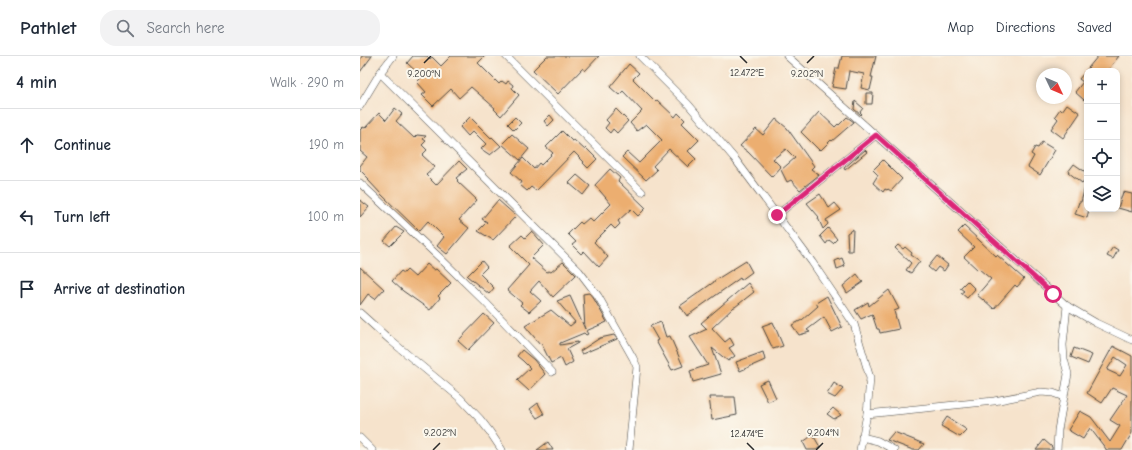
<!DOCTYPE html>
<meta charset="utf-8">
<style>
:root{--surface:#fff;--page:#f2f2f3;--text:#1f2937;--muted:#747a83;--line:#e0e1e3}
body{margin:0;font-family:"Comic Neue",sans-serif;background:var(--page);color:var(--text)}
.controls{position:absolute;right:12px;top:12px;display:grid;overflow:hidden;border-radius:8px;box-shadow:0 2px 6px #0003}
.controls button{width:36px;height:36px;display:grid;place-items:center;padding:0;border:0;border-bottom:1px solid var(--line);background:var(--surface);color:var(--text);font:20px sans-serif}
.compass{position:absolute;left:676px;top:12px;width:36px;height:36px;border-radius:50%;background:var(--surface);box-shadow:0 2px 6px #0003;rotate:134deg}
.stop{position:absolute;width:12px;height:12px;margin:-9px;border:3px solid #db2777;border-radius:50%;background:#fff}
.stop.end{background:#db2777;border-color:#fff;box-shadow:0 1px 4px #0008}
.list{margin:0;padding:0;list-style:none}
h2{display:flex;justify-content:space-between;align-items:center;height:52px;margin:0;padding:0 16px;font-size:17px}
h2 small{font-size:13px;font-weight:400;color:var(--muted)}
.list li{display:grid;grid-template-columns:26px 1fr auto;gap:12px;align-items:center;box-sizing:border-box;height:72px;padding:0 16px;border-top:1px solid var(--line)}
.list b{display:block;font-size:15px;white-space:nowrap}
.list em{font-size:13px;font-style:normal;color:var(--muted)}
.icon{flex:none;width:22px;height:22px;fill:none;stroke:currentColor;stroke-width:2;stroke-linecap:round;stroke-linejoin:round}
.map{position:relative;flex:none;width:772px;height:394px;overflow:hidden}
header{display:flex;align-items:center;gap:24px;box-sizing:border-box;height:56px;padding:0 20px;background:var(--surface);border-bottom:1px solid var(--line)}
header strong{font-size:19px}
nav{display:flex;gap:22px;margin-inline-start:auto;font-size:14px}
.search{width:280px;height:36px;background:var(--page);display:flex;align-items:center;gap:10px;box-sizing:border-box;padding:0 14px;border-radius:16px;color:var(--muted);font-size:15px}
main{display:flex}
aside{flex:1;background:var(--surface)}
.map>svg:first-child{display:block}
.building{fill:#ecae6f;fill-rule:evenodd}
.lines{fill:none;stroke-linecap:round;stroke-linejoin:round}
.street-casing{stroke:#494743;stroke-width:8}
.street{stroke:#fff;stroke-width:7}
.route{stroke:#db2777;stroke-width:5}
.ticks{fill:none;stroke:#2b2b2b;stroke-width:1.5}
.ticks-label{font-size:10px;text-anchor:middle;fill:#2b2b2b;stroke:#fbf7ec;stroke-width:4;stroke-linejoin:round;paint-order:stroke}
</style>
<header>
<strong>Pathlet</strong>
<div class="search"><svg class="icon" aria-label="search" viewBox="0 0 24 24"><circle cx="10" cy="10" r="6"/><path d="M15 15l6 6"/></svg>Search here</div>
<nav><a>Map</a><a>Directions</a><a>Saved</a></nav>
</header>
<main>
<aside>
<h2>4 min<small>Walk · 290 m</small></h2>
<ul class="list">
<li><svg class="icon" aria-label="ahead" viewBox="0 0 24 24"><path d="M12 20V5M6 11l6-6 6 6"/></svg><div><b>Continue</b></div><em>190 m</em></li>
<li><svg class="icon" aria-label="left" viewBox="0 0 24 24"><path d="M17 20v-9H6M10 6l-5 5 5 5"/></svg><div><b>Turn left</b></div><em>100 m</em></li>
<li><svg class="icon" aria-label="arrive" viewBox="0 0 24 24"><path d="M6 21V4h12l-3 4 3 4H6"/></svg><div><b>Arrive at destination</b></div></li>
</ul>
</aside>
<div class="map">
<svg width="772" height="394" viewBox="0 0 772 394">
<rect width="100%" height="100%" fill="#fbf7ec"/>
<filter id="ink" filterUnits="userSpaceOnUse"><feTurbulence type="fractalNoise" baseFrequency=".025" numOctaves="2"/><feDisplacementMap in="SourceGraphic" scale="8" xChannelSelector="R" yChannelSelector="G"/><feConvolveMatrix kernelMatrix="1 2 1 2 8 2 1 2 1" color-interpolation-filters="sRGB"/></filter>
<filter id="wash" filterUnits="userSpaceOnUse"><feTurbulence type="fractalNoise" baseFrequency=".012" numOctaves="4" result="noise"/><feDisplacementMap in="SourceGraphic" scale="16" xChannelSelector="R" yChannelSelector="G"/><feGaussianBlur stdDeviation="0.9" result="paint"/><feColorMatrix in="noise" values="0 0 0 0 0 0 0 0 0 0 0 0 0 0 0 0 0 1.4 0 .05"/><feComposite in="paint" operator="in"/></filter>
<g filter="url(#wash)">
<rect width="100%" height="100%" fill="#f6e3cc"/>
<g id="blocks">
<!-- building -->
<g class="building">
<polygon points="2,0 12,0 0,16 0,4"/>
<polygon points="53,0 67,0 70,3 72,1 81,10 91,0 125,0 118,7 139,28 142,25 146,28 148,25 153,29 152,32 159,39 141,60 134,53 135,52 111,31 99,42 91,33 73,50 62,39 66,36 57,26 62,21 47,7"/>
<polygon points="187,0 239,0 225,15 223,12 198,38 173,14"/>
<polygon points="482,0 516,0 511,21 513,21 510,34 501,32 504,18 489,15 486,33 472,31 476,12 479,12"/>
<polygon points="738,0 759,0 747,15 727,15 727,40 724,44 715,36 723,26 719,23"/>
<polygon points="269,8 279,17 273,23 296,46 297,44 315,61 318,57 325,64 322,67 339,84 328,95 336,103 328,111 309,93 293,110 297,114 286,124 262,101 267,96 279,107 302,84 286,68 277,75 270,67 282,55 263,35 259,39 250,31"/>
<polygon points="506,37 513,37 512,48 506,48"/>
<polygon points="495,45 503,52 500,56 502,58 501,59 494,53"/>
<polygon points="707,48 720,57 703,82 691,73 698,63 695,60 700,53 702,55"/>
<polygon points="35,52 42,58 36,65 54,82 57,79 66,80 63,83 66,85 62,89 67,94 62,99 75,111 66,119 76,129 99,105 107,113 96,122 98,124 97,125 117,144 99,164 109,172 87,198 77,190 84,181 68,165 59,175 22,139 8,124 9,123 0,114 0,110 7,101 0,95 0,74 3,71 5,72 19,57 26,64"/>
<polygon points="256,53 268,65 257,77 253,73 250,77 245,72 249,67 246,64"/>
<polygon points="459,56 475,71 478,68 479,69 487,61 494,66 472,85 471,84 461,94 460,93 459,94 441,76"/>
<polygon points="190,59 194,64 188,70 184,65"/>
<polygon points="110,61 131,82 132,81 141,90 130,99 121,93 126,88 113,75 108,80 100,71"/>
<polygon points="155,61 161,67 154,74 148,68"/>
<polygon points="416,63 427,72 454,110 451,113 459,119 440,134 431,124 427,126 421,114 435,102 426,93 413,103 421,111 412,121 388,96 380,90 396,73 403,79"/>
<polygon points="202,75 212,85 214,84 225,94 226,92 237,103 228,112 223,107 224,106 214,96 176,135 171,131 167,135 160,129 162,126 151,116 163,102 174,113 179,107 181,109 193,97 186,91"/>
<polygon points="152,78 169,93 160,104 142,88"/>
<polygon points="682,86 695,94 680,119 668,111 674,100 671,98 675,91 678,92"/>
<polygon points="505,94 507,96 485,114 484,112"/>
<polygon points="523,104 542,123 531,135 528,133 527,134 525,133 523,136 513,127 518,119 513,114"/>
<polygon points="714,108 727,117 727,121 722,127 708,116"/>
<polygon points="250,113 260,122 258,125 286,152 278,160 271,153 258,165 260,168 255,173 251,169 234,186 248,201 239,211 224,195 221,198 212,189 216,186 208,178 220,166 222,168 229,162 233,166 251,148 235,129"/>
<polygon points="217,119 230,130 223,139 209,127"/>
<polygon points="725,131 727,132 727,153 729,153 727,162 715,158 719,146 721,146"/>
<polygon points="763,136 772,138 772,156 758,152"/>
<polygon points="460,138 469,152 475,147 481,154 466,164 468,168 463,173 458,162 459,161 447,147"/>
<polygon points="0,144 9,151 0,161"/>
<polygon points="138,144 156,160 133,184 118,175 127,166 122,163"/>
<polygon points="604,170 636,200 637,199 664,223 657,231 655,229 634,253 623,243 623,244 617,239 631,223 619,213 618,214 604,201 614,191 598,176"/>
<polygon points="36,171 44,176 30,190 24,185"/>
<polygon points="468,172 477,183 473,187 469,184 466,188 460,180"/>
<polygon points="493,173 492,195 488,195 487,177"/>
<polygon points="172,175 184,189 171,202 187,216 189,215 191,216 203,206 216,219 193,241 179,225 170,235 181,245 169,256 160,249 162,247 147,234 169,209 150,190 162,179 165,182"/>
<polygon points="538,189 543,193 545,191 552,197 551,199 560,205 551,217 546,214 551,207 535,192"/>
<polygon points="753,191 758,194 753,203 747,200"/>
<polygon points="577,200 588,209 584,215 578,211 574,216 568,211"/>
<polygon points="482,202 485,210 477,213 475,205"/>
<polygon points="122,205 127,211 120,218 134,232 129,238 107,220"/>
<polygon points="386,205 392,216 381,224 380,222 327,260 320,250 354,226 354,225"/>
<polygon points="67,208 74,214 76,213 91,227 78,240 80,242 70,254 43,235 32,225 41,215 44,217 47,214 55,221"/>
<polygon points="0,211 24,233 15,243 8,238 0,249"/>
<polygon points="497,218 503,226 487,237 483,230"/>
<polygon points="607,225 615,233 607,242 601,237 604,235 600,232"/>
<polygon points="388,227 394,236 375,251 374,251 352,272 365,286 370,282 374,289 369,292 375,300 368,305 352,292 361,318 333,326 330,315 348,309 330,281 347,273 341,267"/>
<polygon points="529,234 539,253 534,255 539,273 520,277 519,273 517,273 512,258 501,263 495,254 508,246 509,250"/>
<polygon points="229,237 234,243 247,266 226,275 228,278 226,279 224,277 200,287 200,289 218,286 218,287 207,293 213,306 205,311 201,302 191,307 181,287 180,288 165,270 191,254 210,270 215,266 197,245 210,240 225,273 223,238"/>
<polygon points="467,240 482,271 472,276 464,261 447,274 450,276 439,279 432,269 442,264 458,250 456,247"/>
<polygon points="124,258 134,267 108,294 98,285"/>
<polygon points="301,266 306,281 310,280 323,310 312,314 296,285 298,284 290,270"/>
<polygon points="413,266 423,290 413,293 402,270"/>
<polygon points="254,279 257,283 222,298 220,295 240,282"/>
<path d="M753,290L772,300V377L762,394H746V393L730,372L723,383L708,374L720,355L731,361L750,386L760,370L750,364L767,339L752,332L742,347L727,337ZM755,301L767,309L760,320L747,314Z"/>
<polygon points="714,292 732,299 728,308 711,301"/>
<polygon points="162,294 174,304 185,318 169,335 157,324 170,312 163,305 157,300"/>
<polygon points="403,296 405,304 380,315 376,306"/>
<polygon points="408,324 416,342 408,346 399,328"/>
<polygon points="474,327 483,333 475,342 467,338"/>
<polygon points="349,341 375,341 377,359 352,364"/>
<polygon points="178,347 184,358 177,362 170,353"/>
<polygon points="473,352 481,359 474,363 467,358"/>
<polygon points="587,361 607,374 600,381 581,370"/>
<polygon points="534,376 564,388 559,394 553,394 527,384"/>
<polygon points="453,379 460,391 456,394 447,394 443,386"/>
<polygon points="684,384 692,391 692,394 676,394"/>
<polygon points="188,386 193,394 177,394"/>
</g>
</g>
</g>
<g filter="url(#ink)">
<use href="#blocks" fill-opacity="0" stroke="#494743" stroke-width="1"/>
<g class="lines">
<defs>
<g id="street">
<polyline points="146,0 282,136"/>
<polyline points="280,0 328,48 375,103 452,206 494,268 510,322 507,358 500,394"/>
<polyline points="427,0 707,250 736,267 772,284"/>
<polyline points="20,17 219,215 238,240 273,302 277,311 269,394"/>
<polyline points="0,50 20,17 33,0"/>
<polyline points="0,127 80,202 126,247 192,316"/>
<polyline points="417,159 516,79"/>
<polyline points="0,257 30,284 100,342 120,363 130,376 142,394"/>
<polyline points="507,358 634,345 681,336 693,337 704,341"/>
<polyline points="502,381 518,385 534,394"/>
<polyline points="0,382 12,394"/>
<polyline points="697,394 698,374 708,318 704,303 703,289 707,250"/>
</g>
</defs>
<!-- street casing -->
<use href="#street" class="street-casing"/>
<!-- street -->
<use href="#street" class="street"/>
</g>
</g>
<g class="lines" filter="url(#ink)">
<!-- route -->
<polyline class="route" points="417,159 516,79 693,238"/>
</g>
<!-- ticks -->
<path class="ticks" d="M380,0L387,7M64,7L71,0M447,7L454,0M387,387L394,394M73,394L80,387M456,394L463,387"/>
<g class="ticks-label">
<text x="387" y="20">12.472°E</text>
<text x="64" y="21">9.200°N</text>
<text x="447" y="21">9.202°N</text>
<text x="80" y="380">9.202°N</text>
<text x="463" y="380">9.204°N</text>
<text x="387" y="381">12.474°E</text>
</g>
</svg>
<div class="controls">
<button>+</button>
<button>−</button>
<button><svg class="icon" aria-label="locate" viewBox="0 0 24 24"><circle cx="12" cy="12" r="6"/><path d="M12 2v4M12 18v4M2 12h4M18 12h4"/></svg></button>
<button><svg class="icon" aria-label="layers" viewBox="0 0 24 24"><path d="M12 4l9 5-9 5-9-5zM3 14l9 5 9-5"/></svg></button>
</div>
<svg class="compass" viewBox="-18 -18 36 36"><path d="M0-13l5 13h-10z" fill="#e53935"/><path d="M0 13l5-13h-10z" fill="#747a83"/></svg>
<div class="stop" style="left:693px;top:238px"></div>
<div class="stop end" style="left:417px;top:159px"></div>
</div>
</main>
